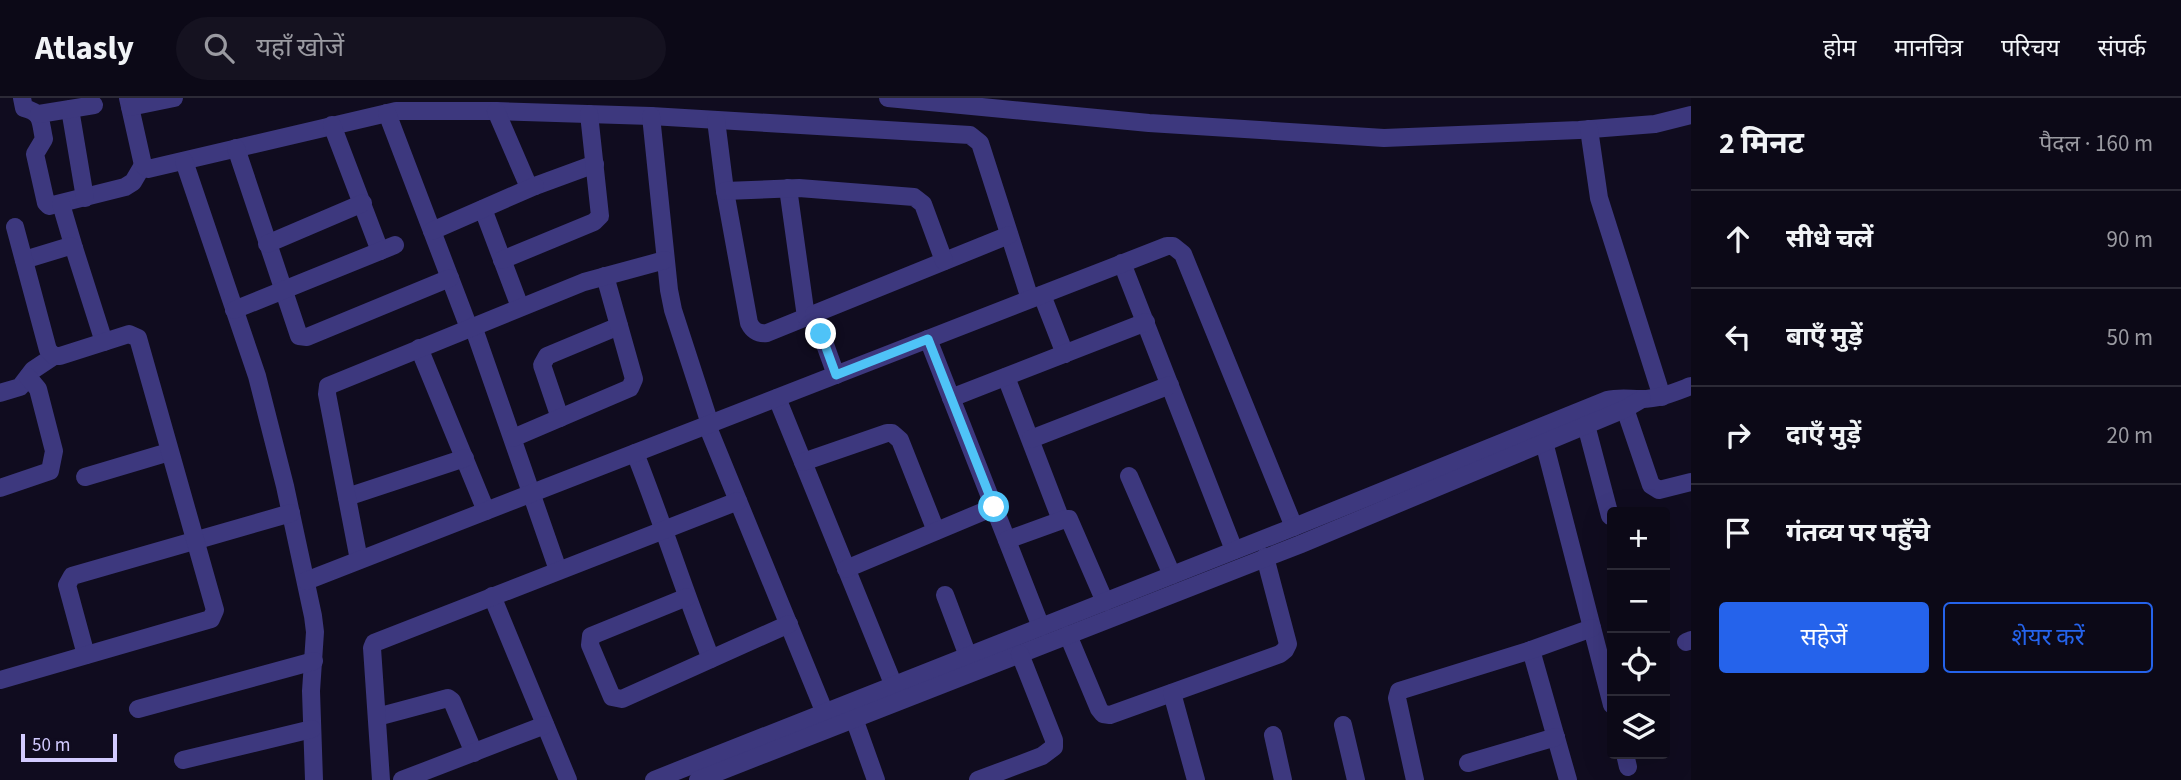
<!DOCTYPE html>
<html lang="hi">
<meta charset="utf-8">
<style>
:root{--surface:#0c0917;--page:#151220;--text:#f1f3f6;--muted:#9a9aa1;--line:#2c2a36;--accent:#2563eb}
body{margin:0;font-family:"Source Sans 3","Noto Sans Devanagari",sans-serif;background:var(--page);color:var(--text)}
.controls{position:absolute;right:21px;bottom:21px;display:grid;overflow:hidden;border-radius:7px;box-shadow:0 7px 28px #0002}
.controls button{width:63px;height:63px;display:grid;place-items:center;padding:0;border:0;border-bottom:2px solid var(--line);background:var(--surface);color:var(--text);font:35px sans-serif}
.scale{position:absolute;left:21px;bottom:18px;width:96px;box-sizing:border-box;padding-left:7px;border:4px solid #d3cbff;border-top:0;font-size:19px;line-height:24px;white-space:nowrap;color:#d3cbff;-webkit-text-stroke:5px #100c1f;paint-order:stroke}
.stop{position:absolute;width:21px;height:21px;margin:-16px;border:5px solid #4fc3f7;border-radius:50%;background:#fff}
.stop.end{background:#4fc3f7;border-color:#fff;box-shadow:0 2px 7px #0008}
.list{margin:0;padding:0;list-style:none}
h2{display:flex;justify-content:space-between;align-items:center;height:91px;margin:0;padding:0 28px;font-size:30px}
h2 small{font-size:23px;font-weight:400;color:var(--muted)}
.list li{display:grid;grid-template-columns:46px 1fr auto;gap:21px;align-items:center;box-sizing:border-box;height:98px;padding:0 28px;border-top:2px solid var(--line)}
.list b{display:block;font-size:26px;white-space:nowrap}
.list em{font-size:23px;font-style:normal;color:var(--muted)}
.actions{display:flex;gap:14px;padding:21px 28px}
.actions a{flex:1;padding:16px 0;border:2px solid var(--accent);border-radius:7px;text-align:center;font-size:24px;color:var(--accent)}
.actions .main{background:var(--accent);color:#fff}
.icon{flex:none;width:38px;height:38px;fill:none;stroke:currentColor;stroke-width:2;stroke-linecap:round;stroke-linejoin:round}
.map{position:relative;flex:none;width:1691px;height:682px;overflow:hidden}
header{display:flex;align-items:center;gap:42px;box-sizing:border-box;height:98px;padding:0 35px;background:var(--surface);border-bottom:2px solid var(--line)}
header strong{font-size:33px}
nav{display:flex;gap:38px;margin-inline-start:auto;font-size:24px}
.search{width:490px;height:63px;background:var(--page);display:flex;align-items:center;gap:18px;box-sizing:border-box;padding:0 24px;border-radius:38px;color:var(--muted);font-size:26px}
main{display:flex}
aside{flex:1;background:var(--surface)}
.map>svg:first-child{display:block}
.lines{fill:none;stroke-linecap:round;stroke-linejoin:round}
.minor{stroke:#3d387e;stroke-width:18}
.route{stroke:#4fc3f7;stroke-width:9}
</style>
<header>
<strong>Atlasly</strong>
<div class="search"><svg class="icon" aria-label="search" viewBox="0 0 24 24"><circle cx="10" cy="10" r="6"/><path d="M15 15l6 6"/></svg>यहाँ खोजें</div>
<nav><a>होम</a><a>मानचित्र</a><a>परिचय</a><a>संपर्क</a></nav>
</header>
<main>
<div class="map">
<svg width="1691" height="682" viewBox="0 0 1691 682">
<rect width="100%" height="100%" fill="#100c1f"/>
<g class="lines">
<!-- minor -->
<g class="minor">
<path d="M22,0L24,10C43,15 40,23 44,41L35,56L46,105L49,108L125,89L133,84L143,67"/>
<polyline points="128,0 143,67 148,71 396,13 496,13 651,18 970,37 980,45 1030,201"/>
<polyline points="888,0 1149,25 1384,40 1579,32 1655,26 1691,17"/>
<polyline points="130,9 174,0"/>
<polyline points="70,11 85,100"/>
<polyline points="496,13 528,87 535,88 595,66"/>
<polyline points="387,15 469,230"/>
<polyline points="39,16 94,7"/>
<polyline points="651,18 669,192 673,212 710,326"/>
<path d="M716,22L725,93L749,225C753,233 758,236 767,235L1009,137"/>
<polyline points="332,27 380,153"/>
<polyline points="1589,31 1599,100 1662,299"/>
<polyline points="236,50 299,238 307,239 450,180"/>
<polyline points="184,63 257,278 285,388 313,518 315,534 311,593 314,682"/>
<polyline points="788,90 806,219"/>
<polyline points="725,93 799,90 914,99 923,106 944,163"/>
<polyline points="61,106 74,150"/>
<polyline points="483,111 520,209"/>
<polyline points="432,133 535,88"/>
<polyline points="267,146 363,105"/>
<polyline points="24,162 70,148 74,150 104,244"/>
<polyline points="502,162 594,124 600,118 589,16"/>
<polyline points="1122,165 1234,452"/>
<polyline points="1042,197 1065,256"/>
<polyline points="234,212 395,147"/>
<polyline points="814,216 836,277"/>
<polyline points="473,228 558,472"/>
<polyline points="928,241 1041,529"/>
<polyline points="419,250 486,413"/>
<polyline points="1006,279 1061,422"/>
<polyline points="0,295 20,289 33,272 54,258"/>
<polyline points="777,300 894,588"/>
<polyline points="951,300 1146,224"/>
<polyline points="1622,302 1651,387 1659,392 1691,384"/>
<polyline points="560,320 542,267 547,258 619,228"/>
<polyline points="707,327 829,625"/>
<polyline points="1586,327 1610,418"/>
<polyline points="513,340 630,290 634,281 605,178"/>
<polyline points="1031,341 1170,287"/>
<polyline points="1544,344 1612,607"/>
<path d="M635,355C662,423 684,493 711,561"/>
<polyline points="803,364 887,335 892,335 900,342 936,433"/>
<polyline points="1129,378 1172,477"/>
<polyline points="85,379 169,354"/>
<polyline points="0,390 50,373 54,353 38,291 28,279"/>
<polyline points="347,399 465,360"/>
<polyline points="1007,442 1065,421 1069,421 1105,504"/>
<polyline points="359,462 327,296 328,288 584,184 665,162"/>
<polyline points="846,471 994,409"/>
<polyline points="306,483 1167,148 1173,148 1183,156 1294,429"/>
<polyline points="945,497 968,558"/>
<polyline points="492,498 568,682"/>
<polyline points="687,499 591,538 590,547 612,599 622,601 789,526"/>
<polyline points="1068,537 1099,611 1103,616 1110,617 1280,556 1285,552 1288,546 1265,459"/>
<polyline points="1686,544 1691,542"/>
<polyline points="1531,552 1568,682"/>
<polyline points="86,557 67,487 72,478 291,415"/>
<polyline points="0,582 211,521 215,512 138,240 129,236 60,258 54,258 48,252 15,129"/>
<polyline points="1172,595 1196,682"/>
<polyline points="138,611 314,563"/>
<polyline points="851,612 876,682"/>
<polyline points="377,619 448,600 452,603 474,655"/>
<polyline points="1343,627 1356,682"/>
<polyline points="1273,637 1283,682"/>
<polyline points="1625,656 1628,669"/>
<polyline points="183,662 312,631"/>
<polyline points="1468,665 1556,639"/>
<polyline points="381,682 372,550 374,545 738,403"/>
<polyline points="402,682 545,627"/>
<path d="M654,682L1294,429L1607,302C1620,299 1629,301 1641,301C1659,301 1675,294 1691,288"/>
<polyline points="698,682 1301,446 1625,311 1642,301"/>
<polyline points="978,682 1042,658 1054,649 1054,642 1020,556"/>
<polyline points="1415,682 1397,600 1399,593 1531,552 1592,530"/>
</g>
</g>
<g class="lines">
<!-- route -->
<polyline class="route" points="821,236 836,277 928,241 994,409"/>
</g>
</svg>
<div class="controls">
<button>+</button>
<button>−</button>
<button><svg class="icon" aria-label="locate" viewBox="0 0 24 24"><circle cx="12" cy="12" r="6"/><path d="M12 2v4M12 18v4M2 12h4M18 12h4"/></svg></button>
<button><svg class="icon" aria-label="layers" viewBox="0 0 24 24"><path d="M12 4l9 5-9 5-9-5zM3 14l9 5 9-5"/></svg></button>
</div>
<div class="scale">50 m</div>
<div class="stop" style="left:994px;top:409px"></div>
<div class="stop end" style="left:821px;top:236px"></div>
</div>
<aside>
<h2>2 मिनट<small>पैदल · 160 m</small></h2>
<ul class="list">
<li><svg class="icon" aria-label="ahead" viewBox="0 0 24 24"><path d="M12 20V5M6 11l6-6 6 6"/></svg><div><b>सीधे चलें</b></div><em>90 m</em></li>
<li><svg class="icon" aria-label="left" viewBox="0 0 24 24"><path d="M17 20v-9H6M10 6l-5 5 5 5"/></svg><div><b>बाएँ मुड़ें</b></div><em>50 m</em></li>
<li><svg class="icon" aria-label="right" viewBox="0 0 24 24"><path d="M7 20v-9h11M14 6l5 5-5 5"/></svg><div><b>दाएँ मुड़ें</b></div><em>20 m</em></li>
<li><svg class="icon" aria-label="arrive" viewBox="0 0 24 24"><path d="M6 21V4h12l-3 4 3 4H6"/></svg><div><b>गंतव्य पर पहुँचे</b></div></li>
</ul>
<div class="actions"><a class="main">सहेजें</a><a>शेयर करें</a></div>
</aside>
</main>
